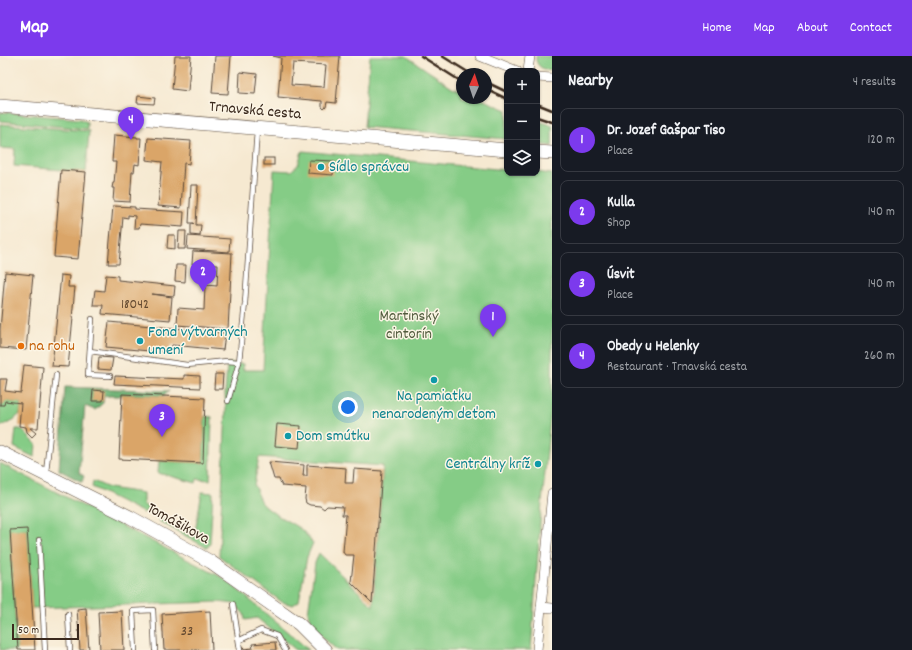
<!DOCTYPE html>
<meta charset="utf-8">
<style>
:root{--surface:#171b24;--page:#20242c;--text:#f1f3f6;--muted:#9ea1a6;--line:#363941;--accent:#7c3aed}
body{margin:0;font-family:Dekko,sans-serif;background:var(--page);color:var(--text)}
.controls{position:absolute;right:12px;top:12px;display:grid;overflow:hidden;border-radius:8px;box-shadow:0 1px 3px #0004}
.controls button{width:36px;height:36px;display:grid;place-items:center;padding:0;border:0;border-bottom:1px solid var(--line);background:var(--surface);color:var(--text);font:20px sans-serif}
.compass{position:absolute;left:456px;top:12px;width:36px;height:36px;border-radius:50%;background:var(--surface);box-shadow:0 1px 3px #0004;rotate:3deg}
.scale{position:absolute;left:12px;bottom:10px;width:67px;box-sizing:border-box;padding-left:4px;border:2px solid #3b2a1e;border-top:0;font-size:11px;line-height:14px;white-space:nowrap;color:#3b2a1e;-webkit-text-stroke:3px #fcf5e5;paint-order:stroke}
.you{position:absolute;left:348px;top:351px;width:14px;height:14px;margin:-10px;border:3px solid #fff;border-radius:50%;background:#1a73e8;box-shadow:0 0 0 6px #1a73e833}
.badge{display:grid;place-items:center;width:26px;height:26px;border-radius:50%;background:var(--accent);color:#fff;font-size:13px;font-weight:700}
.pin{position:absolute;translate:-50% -33px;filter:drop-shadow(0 1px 2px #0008)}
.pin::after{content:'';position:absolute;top:21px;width:14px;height:12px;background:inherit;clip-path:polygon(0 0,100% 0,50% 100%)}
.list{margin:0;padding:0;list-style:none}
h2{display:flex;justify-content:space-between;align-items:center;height:52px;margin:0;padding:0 16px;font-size:17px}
h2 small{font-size:13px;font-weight:400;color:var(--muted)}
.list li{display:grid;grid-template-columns:26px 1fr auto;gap:12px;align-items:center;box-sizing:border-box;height:64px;margin:0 8px 8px;padding:0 8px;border:1px solid var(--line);border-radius:8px}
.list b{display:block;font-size:15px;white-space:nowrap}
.list p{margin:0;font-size:13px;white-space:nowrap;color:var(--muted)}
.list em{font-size:13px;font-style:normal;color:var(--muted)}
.icon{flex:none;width:22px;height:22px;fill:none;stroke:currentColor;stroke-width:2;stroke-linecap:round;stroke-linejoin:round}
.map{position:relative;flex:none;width:552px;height:594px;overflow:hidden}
header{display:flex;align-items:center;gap:24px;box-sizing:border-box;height:56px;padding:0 20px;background:var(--accent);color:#fff}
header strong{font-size:19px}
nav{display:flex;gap:22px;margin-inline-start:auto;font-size:14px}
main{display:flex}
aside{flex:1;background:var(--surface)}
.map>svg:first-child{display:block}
.green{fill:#85cc86;stroke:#607b52}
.forest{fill:#6cb073;stroke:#546d48}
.building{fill:#daa568;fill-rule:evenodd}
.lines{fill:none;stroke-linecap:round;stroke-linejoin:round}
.lane-casing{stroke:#574739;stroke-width:6}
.street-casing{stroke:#574739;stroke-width:10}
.secondary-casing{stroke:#574739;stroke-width:14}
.lane{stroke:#fff;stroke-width:4.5}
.street{stroke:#fff;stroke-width:9}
.secondary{stroke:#fff;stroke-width:13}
.rail{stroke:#3b2a1e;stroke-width:2.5}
.culture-dot{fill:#0f9aa8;stroke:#fcf5e5;stroke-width:1.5}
.food-dot{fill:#e8710a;stroke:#fcf5e5;stroke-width:1.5}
.labels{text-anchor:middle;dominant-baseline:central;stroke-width:3;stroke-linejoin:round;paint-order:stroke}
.number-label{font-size:14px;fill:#634930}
.street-label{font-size:16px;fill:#3b2a1e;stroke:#fcf5e5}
.culture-label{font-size:16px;fill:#0d838f;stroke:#fcf5e5;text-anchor:start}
.park-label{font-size:16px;fill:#515b3d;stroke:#fcf5e5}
.food-label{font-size:16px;fill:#c56008;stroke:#fcf5e5;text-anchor:start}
</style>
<header>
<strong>Map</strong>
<nav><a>Home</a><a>Map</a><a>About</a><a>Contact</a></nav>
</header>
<main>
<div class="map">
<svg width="552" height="594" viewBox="0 0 552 594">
<rect width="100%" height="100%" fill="#fcf5e5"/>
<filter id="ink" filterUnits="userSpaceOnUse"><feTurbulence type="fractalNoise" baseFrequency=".025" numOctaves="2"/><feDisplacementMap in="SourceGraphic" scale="8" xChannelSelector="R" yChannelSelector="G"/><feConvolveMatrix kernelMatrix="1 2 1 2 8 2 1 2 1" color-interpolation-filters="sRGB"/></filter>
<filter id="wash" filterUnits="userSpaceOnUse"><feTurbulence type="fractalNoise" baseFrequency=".012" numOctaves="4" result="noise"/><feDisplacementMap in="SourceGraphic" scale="16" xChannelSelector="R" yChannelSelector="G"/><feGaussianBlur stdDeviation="0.9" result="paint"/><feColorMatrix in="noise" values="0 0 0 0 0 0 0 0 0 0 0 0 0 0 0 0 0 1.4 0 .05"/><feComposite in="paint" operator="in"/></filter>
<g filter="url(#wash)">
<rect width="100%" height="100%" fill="#f6e9d1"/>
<!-- green -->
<g class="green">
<polygon points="370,0 406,0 452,31 462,35 462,42 479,42 507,54 507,83 364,71"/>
<path d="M536,0H552V15C543,14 535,10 536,0Z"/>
<polygon points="0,56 80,63 87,66 87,73 0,65"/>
<polygon points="537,65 552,69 552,90 537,88"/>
<polygon points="0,68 89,75 86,116 14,110 15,93 0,92"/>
<path d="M302,95L507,114V117L537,116L552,118V342L540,468L531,594H337C326,584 312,573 308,557L315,507L319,497L373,550L383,410L259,401L254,430L257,433C255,453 290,464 303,475C306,479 309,483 313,487L307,501L299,545L293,549L282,546L219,500L226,354L225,338L227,307L243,308V314H263L274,114L291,115L298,109Z"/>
<polygon points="5,345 21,347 20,358 11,366 0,370 0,349 4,349"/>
<polygon points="205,360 212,361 210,424 197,423 196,427 158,417 159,405 203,407"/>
<polygon points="16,373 21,373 36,388 35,400 34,401 14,391"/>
<polygon points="0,407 225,523 309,594 296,594 257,562 245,564 244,558 235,548 218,546 32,552 27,473 10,474 17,594 0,594"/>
<polygon points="93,425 109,432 143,437 143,448 148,452 144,457 92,431"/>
<polygon points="202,436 213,437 210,488 207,492 159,465 159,461 194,482"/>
</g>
<!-- forest -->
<polygon class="forest" points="65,331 169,335 163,340 122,338 120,340 104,340 103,347 95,354 85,350 79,417 84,420 82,426 59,414"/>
<g id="blocks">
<!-- building -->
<g class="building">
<polygon points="175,0 191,0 188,35 172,33"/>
<polygon points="215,0 231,0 228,38 212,37"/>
<path d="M273,0H340L336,47L327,46L326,51L324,53L322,51V45L278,41L281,2ZM293,7L326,9L324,31L291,29Z"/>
<polygon points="240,16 257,18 255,38 239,37"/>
<polygon points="138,40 155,42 154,48 137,47"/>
<polygon points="114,79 137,81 137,82 141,82 139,109 135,108 134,116 132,116 130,146 113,145 114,132 112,132 113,127 114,127 116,106 112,106"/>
<polygon points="148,82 191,85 189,108 184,107 181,152 158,150 162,106 146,104"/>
<rect x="264" y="102" width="10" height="7"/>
<polygon points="309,104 334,105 333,119 308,117"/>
<polygon points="61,114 86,116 78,203 54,201"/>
<polygon points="191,129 198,129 196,169 201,169 200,180 191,179 191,168 193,168 194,167 189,167"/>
<polygon points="113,150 135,151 135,153 184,156 183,171 140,168 139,172 134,172 135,160 128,159 128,162 123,161 119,208 108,208"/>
<polygon points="179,175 186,175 185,193 178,193"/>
<polygon points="168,179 175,179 175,193 167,192"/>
<polygon points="188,180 230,183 229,196 187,193"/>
<polygon points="193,195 232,197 228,273 177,269 178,252 204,254 205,229 217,230 218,209 192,208"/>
<polygon points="176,209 186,209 185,226 175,225"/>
<polygon points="5,216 33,219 26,294 0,292 0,274"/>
<polygon points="61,219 69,220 68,231 75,231 72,262 73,262 68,311 52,310"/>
<polygon points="106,219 118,220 118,224 175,230 174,240 152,238 172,241 170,264 102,258 103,249 93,249 95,234 104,235"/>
<polygon points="109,266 225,277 223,294 172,289 171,297 106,291"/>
<polygon points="99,301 113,302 111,314 98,313"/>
<polygon points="24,309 43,311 38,372 30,372 36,377 32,381 27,376 26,371 19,370 21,347 5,345 4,349 0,349 0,323 7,323 5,335 21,337"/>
<polygon points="215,318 223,318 222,333 214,333"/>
<polygon points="184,319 200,320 200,332 114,328 115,320 184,323"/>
<polygon points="93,334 104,335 103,345 92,345"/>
<polygon points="122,338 205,342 203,407 119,403"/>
<polygon points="277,368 301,370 299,392 275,390"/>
<polygon points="269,406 304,409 303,420 307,420 307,409 346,412 345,427 353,427 354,413 382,415 372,547 351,526 354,499 345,499 343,496 346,459 342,459 343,451 327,450 324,453 320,450 310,449 306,447 305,443 306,432 282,430 279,423 274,423"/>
<polygon points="27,473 35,594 18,594 10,474"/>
<polygon points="86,552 89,594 80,594 77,553"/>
<polygon points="122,555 124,594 100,594 98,556"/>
<polygon points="210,555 212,594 164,594 162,558"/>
<polygon points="275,586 276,594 242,594 243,590 244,593 253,592 252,588"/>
</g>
</g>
</g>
<g filter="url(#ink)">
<use href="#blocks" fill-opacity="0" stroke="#574739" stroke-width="1"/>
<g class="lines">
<defs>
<g id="lane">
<polyline points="92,263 88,319 110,320"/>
<polyline points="90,295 187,309 227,305 239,306"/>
<polyline points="228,345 239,306 245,247 257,74"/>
<polyline points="46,417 56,319"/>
<polyline points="39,484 45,594"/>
<polyline points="233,548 240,594"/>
<polyline points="68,558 70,594"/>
<polyline points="240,584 261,574 277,580 285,594"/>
<polyline points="135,594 133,555 153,554 155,594"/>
</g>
<g id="street">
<polyline points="480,0 517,15"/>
<polyline points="528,15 530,0"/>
<polyline points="537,21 552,22"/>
<polyline points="541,551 552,552"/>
<polyline points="537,594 552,437"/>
</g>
<g id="secondary">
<polyline points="0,50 507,94"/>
<polyline points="537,96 552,97"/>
<polyline points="0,396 130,461 211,506 299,568 325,594"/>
</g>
</defs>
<!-- lane casing -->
<use href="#lane" class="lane-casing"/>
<!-- street casing -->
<use href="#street" class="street-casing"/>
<!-- secondary casing -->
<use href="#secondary" class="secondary-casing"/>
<!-- lane -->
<use href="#lane" class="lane"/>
<!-- street -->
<use href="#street" class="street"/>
<!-- secondary -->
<use href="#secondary" class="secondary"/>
<!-- rail -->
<g class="rail">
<polyline points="421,0 462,26"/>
<polyline points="442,0 471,18"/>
<polyline points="486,26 507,36"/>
<polyline points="486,33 507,43"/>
<polyline points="537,48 552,54"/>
<polyline points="537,61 552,66"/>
</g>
</g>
</g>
<!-- markers -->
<g class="culture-dot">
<circle cx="321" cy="111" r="4"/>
<circle cx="140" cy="285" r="4"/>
<circle cx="434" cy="324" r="4"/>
<circle cx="288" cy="380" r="4"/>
<circle cx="538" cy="408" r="4"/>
</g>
<circle class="food-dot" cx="21" cy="290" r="4"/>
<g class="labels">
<!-- number labels -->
<g class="number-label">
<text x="135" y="249">18042</text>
<text x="187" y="576">33</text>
</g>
<!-- street labels -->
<g class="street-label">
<text transform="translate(255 55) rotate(5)">Trnavská cesta</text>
<text transform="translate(178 468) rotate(29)">Tomášikova</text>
</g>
<!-- culture labels -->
<g class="culture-label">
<text x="329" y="111">Sídlo správcu</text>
<text x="148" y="276">Fond výtvarných<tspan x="148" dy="18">umení</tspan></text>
<text x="434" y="340" text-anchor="middle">Na pamiatku<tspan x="434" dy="18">nenarodeným deťom</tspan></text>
<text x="296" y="380">Dom smútku</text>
<text x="530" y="408" text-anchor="end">Centrálny kríž</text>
</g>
<!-- park labels -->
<g class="park-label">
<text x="409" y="260">Martinský<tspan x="409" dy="18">cintorín</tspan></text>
</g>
<!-- food labels -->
<g class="food-label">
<text x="29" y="290">na rohu</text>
</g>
</g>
</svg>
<div class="controls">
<button>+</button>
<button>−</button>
<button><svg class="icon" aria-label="layers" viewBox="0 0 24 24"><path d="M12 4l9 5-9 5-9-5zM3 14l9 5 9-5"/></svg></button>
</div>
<svg class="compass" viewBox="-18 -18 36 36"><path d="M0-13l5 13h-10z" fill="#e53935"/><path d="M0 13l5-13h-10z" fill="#9ea1a6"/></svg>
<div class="scale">50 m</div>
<div class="you"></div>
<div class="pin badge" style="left:493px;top:281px">1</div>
<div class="pin badge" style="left:203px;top:236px">2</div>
<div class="pin badge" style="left:162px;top:381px">3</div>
<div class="pin badge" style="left:131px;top:84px">4</div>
</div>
<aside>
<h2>Nearby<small>4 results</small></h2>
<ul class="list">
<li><span class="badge">1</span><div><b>Dr. Jozef Gašpar Tiso</b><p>Place</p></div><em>120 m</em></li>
<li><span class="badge">2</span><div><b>Kulla</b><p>Shop</p></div><em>140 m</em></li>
<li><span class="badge">3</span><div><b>Úsvit</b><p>Place</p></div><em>140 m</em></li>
<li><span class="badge">4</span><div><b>Obedy u Helenky</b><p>Restaurant · Trnavská cesta</p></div><em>260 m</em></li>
</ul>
</aside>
</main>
